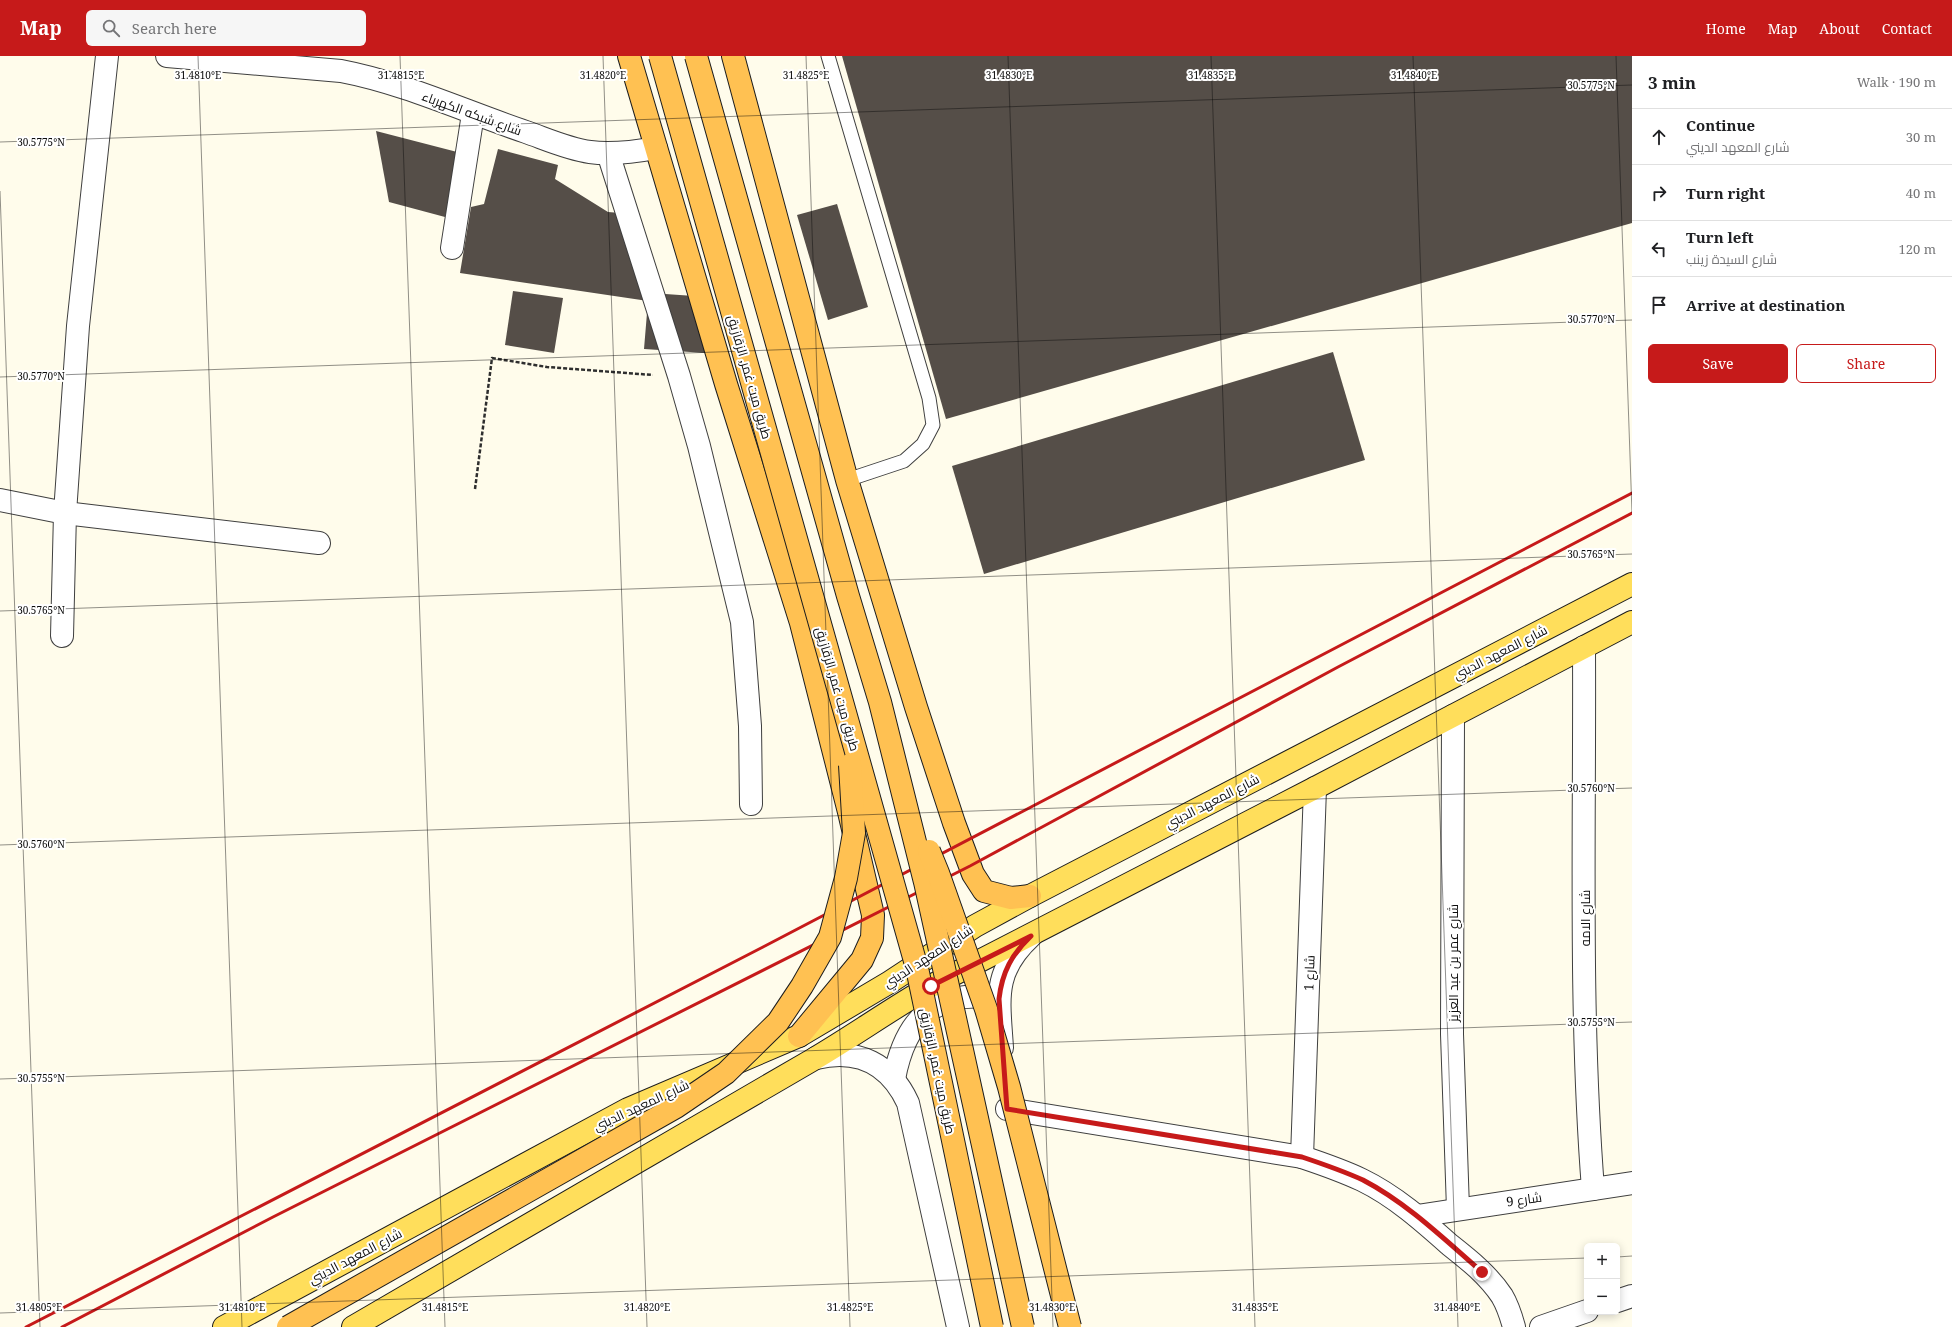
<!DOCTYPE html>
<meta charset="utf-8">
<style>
:root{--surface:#fff;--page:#f6f6f6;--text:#202124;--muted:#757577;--line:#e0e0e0;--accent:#c61a1a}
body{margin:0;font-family:"Noto Serif",Cairo,serif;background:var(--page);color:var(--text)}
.controls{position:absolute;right:12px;bottom:12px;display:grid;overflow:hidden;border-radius:6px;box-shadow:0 2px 10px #0003}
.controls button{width:36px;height:36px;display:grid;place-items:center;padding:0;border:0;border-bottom:1px solid var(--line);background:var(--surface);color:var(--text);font:20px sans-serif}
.stop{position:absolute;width:12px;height:12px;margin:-9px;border:3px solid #c61a1a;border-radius:50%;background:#fff}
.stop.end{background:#c61a1a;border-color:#fff;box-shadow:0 1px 4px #0008}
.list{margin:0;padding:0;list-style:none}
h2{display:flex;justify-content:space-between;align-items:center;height:52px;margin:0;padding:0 16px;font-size:17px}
h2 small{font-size:13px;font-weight:400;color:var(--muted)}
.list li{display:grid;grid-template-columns:26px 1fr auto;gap:12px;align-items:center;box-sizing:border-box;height:56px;padding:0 16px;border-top:1px solid var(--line)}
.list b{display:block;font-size:15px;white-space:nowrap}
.list p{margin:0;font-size:13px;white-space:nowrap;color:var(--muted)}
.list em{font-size:13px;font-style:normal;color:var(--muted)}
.actions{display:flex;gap:8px;padding:12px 16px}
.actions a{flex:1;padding:9px 0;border:1px solid var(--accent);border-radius:6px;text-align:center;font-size:14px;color:var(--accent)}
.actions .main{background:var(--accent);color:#fff}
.icon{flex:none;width:22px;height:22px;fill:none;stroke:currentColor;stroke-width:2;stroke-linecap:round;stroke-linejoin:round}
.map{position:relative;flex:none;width:1632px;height:1271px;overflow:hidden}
header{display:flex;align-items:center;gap:24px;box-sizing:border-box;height:56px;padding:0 20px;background:var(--accent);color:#fff}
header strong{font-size:19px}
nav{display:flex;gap:22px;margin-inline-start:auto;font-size:14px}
.search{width:280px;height:36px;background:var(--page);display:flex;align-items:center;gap:10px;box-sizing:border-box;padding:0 14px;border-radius:6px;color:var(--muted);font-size:15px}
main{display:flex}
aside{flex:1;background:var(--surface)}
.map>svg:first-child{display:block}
.building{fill:#554e48}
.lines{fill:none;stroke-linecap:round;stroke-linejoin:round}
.service-casing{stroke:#3f3f3f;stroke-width:15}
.minor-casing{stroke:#3f3f3f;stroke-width:24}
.tertiary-casing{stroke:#3f3f3f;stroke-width:24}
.primary-casing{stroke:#1d1d1d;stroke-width:24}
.trunk-casing{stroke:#1d1d1d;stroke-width:24}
.path{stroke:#2e2e2e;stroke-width:2.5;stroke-dasharray:4 2;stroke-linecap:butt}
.service{stroke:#fff;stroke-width:13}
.minor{stroke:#fff;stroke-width:22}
.tertiary{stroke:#fff;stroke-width:22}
.primary{stroke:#ffde5b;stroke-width:22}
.trunk{stroke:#ffc152;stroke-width:22}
.rail{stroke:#c61a1a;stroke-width:3}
.trunk-bridge-casing{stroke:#1d1d1d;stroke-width:24;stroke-linecap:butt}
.trunk-bridge{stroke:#ffc152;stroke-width:22}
.route{stroke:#c61a1a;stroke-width:5}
.ticks{fill:none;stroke:#0c0c0c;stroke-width:1;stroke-opacity:0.45}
.labels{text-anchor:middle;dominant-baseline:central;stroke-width:4;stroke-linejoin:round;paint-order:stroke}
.street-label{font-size:13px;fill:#0c0c0c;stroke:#fff}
.ticks-label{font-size:10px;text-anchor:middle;fill:#0c0c0c;stroke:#fff;stroke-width:4;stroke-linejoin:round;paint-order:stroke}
</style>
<header>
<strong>Map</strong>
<div class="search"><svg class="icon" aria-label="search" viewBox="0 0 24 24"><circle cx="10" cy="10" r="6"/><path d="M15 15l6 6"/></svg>Search here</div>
<nav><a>Home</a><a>Map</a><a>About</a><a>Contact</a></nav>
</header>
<main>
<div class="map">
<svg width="1632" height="1271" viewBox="0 0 1632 1271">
<rect width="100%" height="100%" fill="#fffceb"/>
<!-- building -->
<g class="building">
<polygon points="842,0 1632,0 1632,167 946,363"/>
<polygon points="376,75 461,97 445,161 389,146"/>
<polygon points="498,93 558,109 555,123 608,156 633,158 651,237 694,240 706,297 644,293 648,245 460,217 471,151 484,148"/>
<polygon points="837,148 868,251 828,264 797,159"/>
<polygon points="513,235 563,242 554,297 505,289"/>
<polygon points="1333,296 1365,404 984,518 952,410"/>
</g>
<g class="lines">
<defs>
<polyline id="service" points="828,0 929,342 933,369 923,388 904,405 847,424"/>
<g id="minor">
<path d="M167,0L341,15C404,27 464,55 526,76C546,83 568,93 590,96C612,99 634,96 656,92"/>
<polyline points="608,97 679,320 699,390 742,566 750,670 751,748"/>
<polyline points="452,192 473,58"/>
<polyline points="0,444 65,457 319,487"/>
<polyline points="62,580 65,457 78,270 107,0"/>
<path d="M1584,591C1585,771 1579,953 1593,1133"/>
<polyline points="1453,660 1452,978 1458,1153"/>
<path d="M1007,1053L1302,1101C1323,1108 1343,1115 1362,1124C1395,1140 1423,1165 1450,1189C1469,1204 1488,1219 1502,1240C1508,1250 1511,1260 1514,1271"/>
<polyline points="1302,1101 1315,732"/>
<polyline points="1417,1160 1632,1127"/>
<polyline points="1617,1245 1632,1240"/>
<polyline points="1541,1271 1587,1255"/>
</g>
<g id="tertiary">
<path d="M1002,992C999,943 992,916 1031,880"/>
<path d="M816,1002C858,992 890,1008 908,1047L958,1271"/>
<path d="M894,1023C905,964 936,931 999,943"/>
</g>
<g id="primary">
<polyline points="224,1271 628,1053 799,980 890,926 975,870 1030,840 1632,528"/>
<path d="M353,1271C507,1183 660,1093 814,1003C853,980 891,953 931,930L1315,732L1632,566"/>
</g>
<g id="trunk">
<polyline points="629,0 726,328 801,567 849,756 873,859 872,882 862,904 799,980"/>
<polyline points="733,0 847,424 916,651 954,767 973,818 984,835 1011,842 1030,840"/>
</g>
</defs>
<!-- service casing -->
<use href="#service" class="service-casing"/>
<!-- minor casing -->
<use href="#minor" class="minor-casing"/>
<!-- tertiary casing -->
<use href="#tertiary" class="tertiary-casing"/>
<!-- primary casing -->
<use href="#primary" class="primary-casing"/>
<!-- trunk casing -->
<use href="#trunk" class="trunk-casing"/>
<!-- path -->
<polyline class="path" points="475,433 492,302 547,311 653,319"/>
<!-- service -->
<use href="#service" class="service"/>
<!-- minor -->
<use href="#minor" class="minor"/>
<!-- tertiary -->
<use href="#tertiary" class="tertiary"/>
<!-- primary -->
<use href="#primary" class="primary"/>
<!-- trunk -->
<use href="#trunk" class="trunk"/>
<!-- rail -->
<g class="rail">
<polyline points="26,1271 763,891 1632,437"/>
<polyline points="62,1271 273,1161 970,810 1338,611 1632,457"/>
</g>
<defs>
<g id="trunk-bridge">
<polyline points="660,0 917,912 992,1271"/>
<polyline points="696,0 848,540 880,646 925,826 1023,1271"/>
<polyline points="929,795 938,817 986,953 1009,1031 1070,1271"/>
<polyline points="288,1271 676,1051 726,1017 778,966 802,930 830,881 846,822 854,777 850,709"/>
</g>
</defs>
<!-- trunk-bridge casing -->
<use href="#trunk-bridge" class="trunk-bridge-casing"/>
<!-- trunk-bridge -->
<use href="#trunk-bridge" class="trunk-bridge"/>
</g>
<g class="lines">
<!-- route -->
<path class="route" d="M931,930L1031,880C1012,898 1002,916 999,943L1007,1053L1302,1101C1323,1108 1343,1115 1363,1124C1407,1147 1444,1183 1482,1216"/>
</g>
<!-- ticks -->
<path class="ticks" d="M198,0L242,1271M400,0L445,1271M603,0L647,1271M806,0L850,1271M1008,0L1053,1271M1211,0L1255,1271M1413,0L1458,1271M1616,0L1632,457M0,86L1632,29M0,135L40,1271M0,321L1632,264M0,555L1632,498M0,789L1632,732M0,1023L1632,966M1617,1201L1632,1200M0,1257L1587,1202"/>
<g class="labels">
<!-- street labels -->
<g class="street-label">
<text transform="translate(472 57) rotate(20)">شارع شبكه الكهرباء</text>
<text transform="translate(750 321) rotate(74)">طريق ميت غمر, الزقازيق</text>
<text transform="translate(1500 596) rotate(-27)">شارع المعهد الديني</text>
<text transform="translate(838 633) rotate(74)">طريق ميت غمر, الزقازيق</text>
<text transform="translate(1212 745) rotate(-27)">شارع المعهد الديني</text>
<text transform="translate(1585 862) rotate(-90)">شارع الامه</text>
<text transform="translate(928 900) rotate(-33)">شارع المعهد الديني</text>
<text transform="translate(1453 907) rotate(-90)">شارع عمر بن عبد العزيز</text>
<text transform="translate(1309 917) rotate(-88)">شارع 1</text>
<text transform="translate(938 1015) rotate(78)">طريق ميت غمر, الزقازيق</text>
<text transform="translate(641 1049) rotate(-25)">شارع المعهد الديني</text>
<text transform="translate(1524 1143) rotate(-8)">شارع 9</text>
<text transform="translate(355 1200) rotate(-28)">شارع المعهد الديني</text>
</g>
</g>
<g class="ticks-label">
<text x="198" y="23">31.4810°E</text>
<text x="401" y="23">31.4815°E</text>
<text x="603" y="23">31.4820°E</text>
<text x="806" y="23">31.4825°E</text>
<text x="1009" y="23">31.4830°E</text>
<text x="1211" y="23">31.4835°E</text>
<text x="1414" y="23">31.4840°E</text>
<text x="1591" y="33">30.5775°N</text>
<text x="41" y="90">30.5775°N</text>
<text x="1591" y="267">30.5770°N</text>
<text x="41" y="324">30.5770°N</text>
<text x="1591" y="502">30.5765°N</text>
<text x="41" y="558">30.5765°N</text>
<text x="1591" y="736">30.5760°N</text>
<text x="41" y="792">30.5760°N</text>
<text x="1591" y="970">30.5755°N</text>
<text x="41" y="1026">30.5755°N</text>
<text x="39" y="1255">31.4805°E</text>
<text x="242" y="1255">31.4810°E</text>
<text x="445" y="1255">31.4815°E</text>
<text x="647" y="1255">31.4820°E</text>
<text x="850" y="1255">31.4825°E</text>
<text x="1052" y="1255">31.4830°E</text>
<text x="1255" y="1255">31.4835°E</text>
<text x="1457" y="1255">31.4840°E</text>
</g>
</svg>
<div class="controls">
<button>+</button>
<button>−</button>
</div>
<div class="stop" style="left:931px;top:930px"></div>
<div class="stop end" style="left:1482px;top:1216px"></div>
</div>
<aside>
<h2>3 min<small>Walk · 190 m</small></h2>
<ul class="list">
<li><svg class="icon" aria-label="ahead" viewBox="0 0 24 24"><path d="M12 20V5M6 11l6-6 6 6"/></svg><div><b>Continue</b><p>شارع المعهد الديني</p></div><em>30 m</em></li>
<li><svg class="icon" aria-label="right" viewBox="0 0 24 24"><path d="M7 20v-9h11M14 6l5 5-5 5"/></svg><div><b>Turn right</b></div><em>40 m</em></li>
<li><svg class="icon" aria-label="left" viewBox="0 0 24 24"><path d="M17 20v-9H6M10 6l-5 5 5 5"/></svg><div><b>Turn left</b><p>شارع السيدة زينب</p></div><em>120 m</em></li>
<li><svg class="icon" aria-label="arrive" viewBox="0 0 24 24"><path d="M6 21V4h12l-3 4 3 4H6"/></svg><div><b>Arrive at destination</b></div></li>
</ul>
<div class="actions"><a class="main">Save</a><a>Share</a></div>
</aside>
</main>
